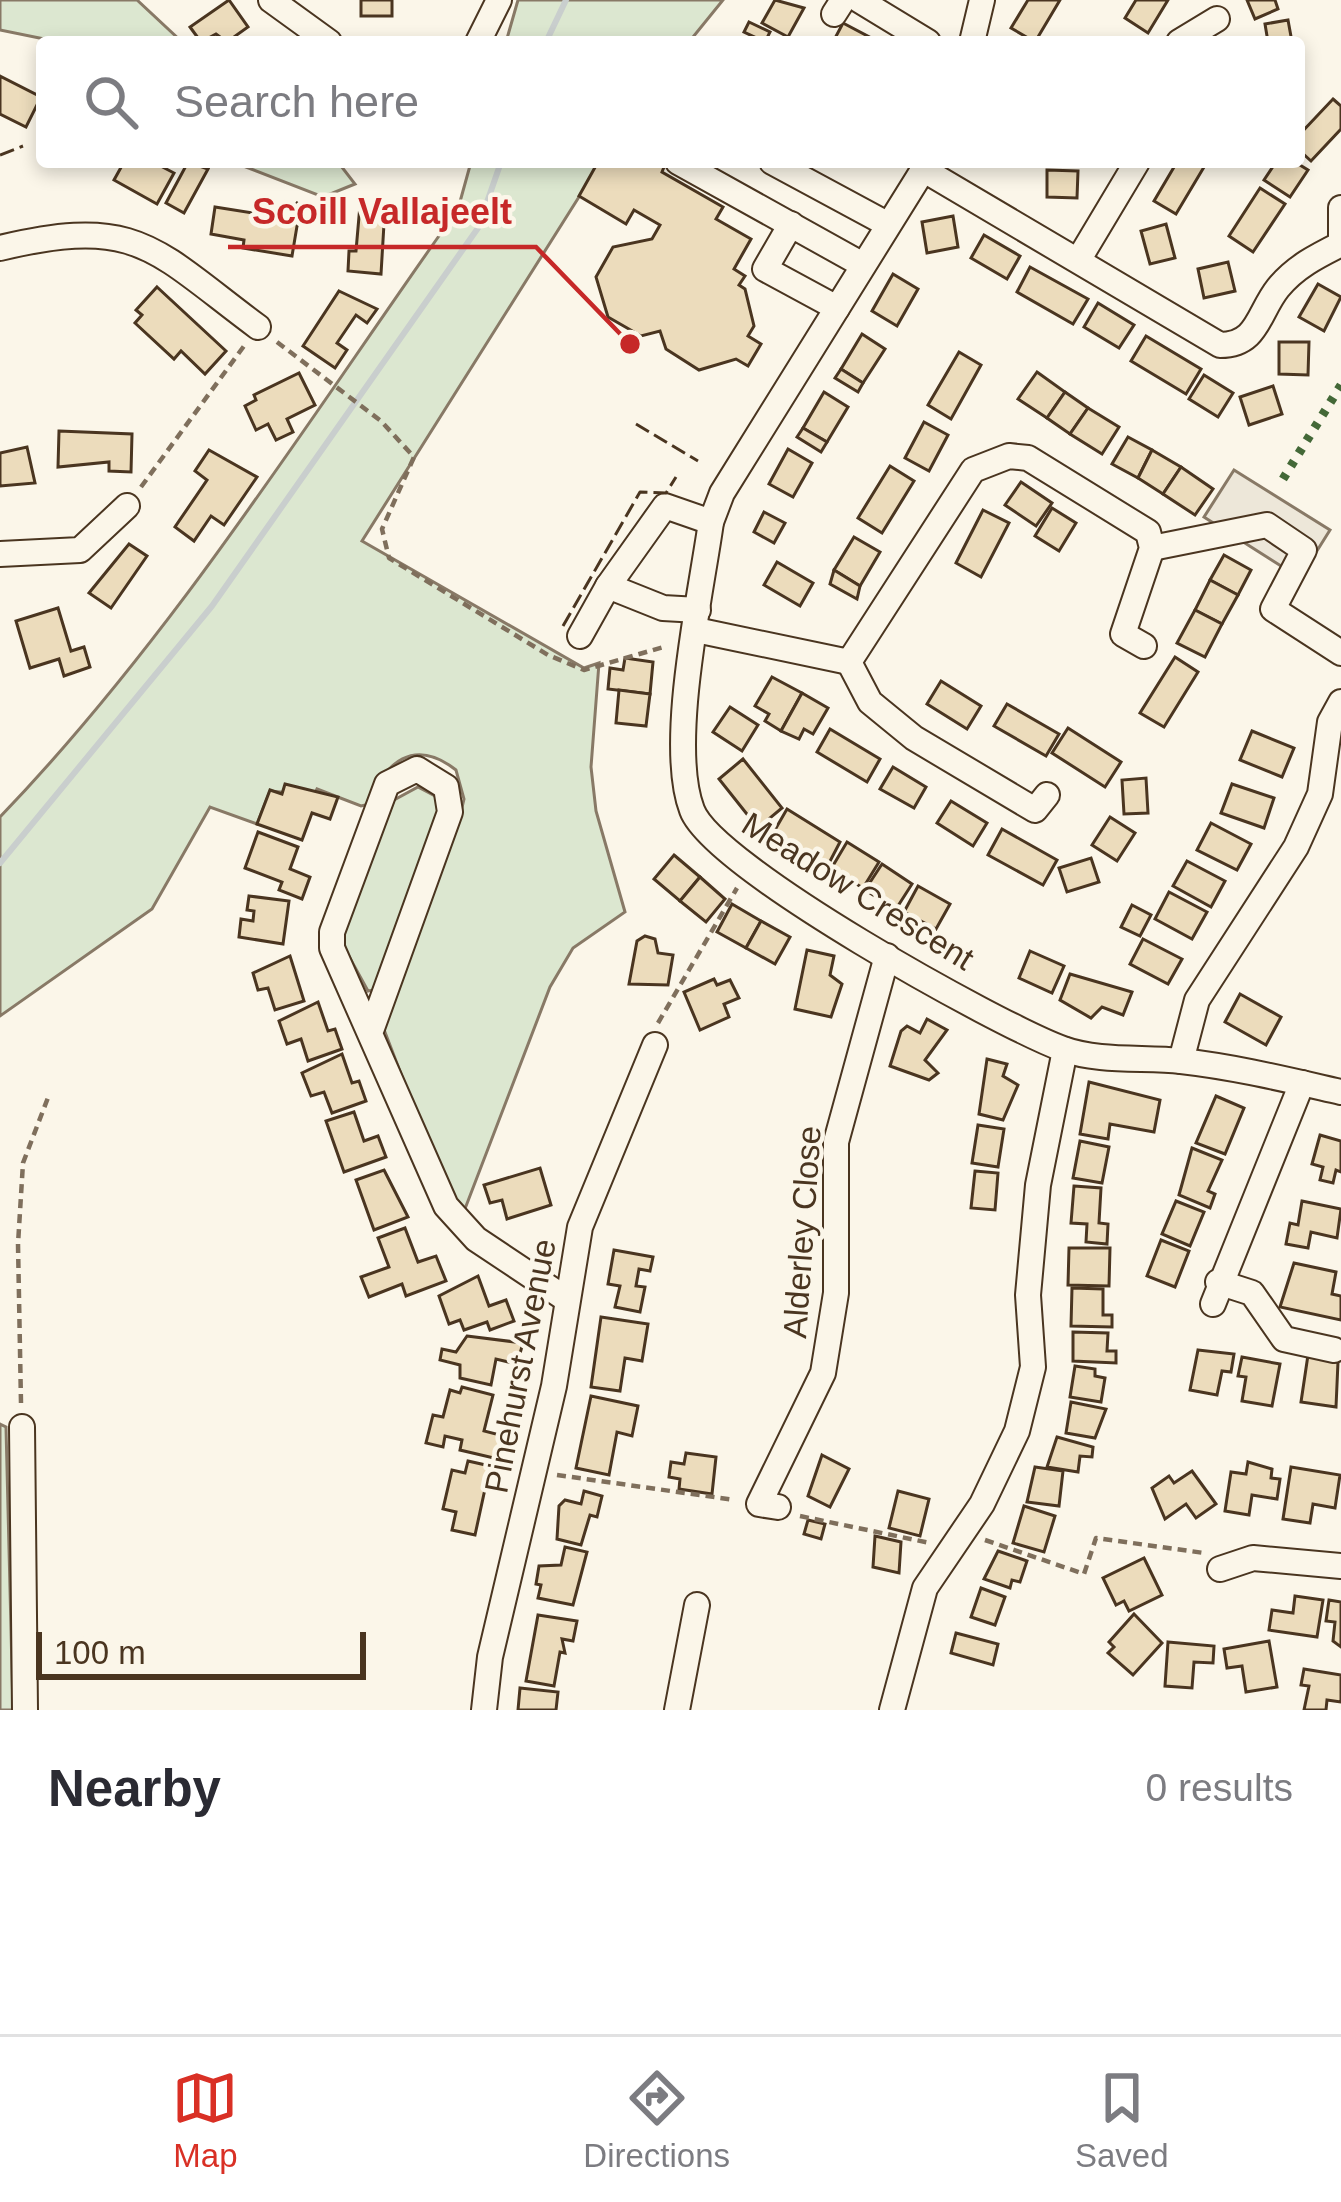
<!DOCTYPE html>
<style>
:root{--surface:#fff;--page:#f2f2f3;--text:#2b2b33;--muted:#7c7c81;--line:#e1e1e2;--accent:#d93025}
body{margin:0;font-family:Helvetica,sans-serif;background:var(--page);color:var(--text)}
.scale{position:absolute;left:36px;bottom:30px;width:330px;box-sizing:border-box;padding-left:12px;border:6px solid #4a3520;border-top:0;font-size:33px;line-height:42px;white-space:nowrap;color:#4a3520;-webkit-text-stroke:9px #fbf6e9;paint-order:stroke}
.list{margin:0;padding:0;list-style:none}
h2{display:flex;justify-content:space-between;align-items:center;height:156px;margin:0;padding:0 48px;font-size:51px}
h2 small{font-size:39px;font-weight:400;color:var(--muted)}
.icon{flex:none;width:66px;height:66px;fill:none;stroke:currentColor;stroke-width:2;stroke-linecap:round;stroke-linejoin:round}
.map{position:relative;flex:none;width:1341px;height:1710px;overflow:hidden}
.search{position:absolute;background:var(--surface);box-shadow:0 6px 18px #0003;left:36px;right:36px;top:36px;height:132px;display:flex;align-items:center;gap:30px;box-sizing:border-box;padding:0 42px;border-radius:12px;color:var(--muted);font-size:45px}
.sheet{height:324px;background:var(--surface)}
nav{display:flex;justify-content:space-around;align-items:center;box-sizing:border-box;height:168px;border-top:3px solid var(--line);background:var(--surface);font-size:33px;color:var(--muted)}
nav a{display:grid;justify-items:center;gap:6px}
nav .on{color:var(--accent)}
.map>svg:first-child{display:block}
.green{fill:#dce7d0;stroke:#887966;stroke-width:3}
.parking{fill:#ede7d9;stroke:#887966;stroke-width:3}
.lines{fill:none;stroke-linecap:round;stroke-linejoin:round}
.stream{stroke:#c9cecd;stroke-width:6}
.building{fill:#ecdcbc;stroke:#4a3520;stroke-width:3}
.minor-casing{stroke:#4a3520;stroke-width:28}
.path{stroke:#7f6f5c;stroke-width:4.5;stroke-dasharray:9 6;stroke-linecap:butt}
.minor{stroke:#fbf6e9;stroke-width:24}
.hedge{stroke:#436837;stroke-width:9;stroke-dasharray:6 9;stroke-linecap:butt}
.fence{stroke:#4a3520;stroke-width:3;stroke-dasharray:15 6;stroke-linecap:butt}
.labels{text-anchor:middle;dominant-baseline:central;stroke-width:9;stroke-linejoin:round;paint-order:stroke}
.street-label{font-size:33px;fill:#4a3520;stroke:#fbf6e9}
.leader{fill:none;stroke:#c62828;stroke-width:4.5}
.callout-dot{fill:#c62828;stroke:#fbf6e9;stroke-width:4.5}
.callout-label{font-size:36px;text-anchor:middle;font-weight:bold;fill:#c62828;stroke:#fbf6e9;stroke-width:9;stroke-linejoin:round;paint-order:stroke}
</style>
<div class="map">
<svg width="1341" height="1710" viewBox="0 0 1341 1710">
<rect width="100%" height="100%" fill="#fbf6e9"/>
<!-- green -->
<g class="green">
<polygon points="0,0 137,0 182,42 59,42 0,30"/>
<polygon points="518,0 723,0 689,42 506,42"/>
<polygon points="233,162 338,162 355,184 323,197"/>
<path d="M471,162H601L362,541L584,668L599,663L591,767L596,811L625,912L573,948L550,987L463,1214L434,1160L383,1027L459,820L464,799L456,770C414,737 384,762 370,804L361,806L317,789L314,795L270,791L257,824L210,807L152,909L0,1016V817C175,635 312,414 458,209Z"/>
<polygon points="418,787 435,796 440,809 374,990 368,991 341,942 343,933 394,800"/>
<polygon points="0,1424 6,1427 13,1710 0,1710"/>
</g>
<!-- parking -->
<polygon class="parking" points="1234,470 1330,530 1300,578 1204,517"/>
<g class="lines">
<!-- stream -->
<g class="stream">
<polyline points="546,42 566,0"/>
<polyline points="0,863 212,606 478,228 501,162"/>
</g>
</g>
<!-- building -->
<g class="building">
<polygon points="229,0 248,27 227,42 216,34 201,42 190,27"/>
<rect x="361" y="0" width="31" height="16"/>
<polygon points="775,0 804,8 788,37 762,23"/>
<polygon points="1028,0 1060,0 1035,42 1011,28"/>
<polygon points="1136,0 1168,0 1148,33 1125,18"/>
<polygon points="1247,0 1275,0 1278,9 1255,19"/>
<polygon points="1288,20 1292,42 1268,42 1265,24"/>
<polygon points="749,22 770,32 765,42 744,32"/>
<polygon points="843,23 875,40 874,42 833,42"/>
<polygon points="0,76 41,97 26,127 0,114"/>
<polygon points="1333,99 1341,106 1341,129 1311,161 1299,150 1299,135"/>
<polygon points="124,162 153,162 174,173 157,204 114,180"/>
<polygon points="188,162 208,169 184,213 166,203"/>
<polygon points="598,162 655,162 664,167 662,172 723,207 716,219 751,239 734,269 745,276 739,285 745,289 754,326 748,336 761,344 748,366 736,359 699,370 666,349 660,331 641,336 608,317 596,277 613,247 652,239 660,225 634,210 626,224 579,196"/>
<polygon points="1177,162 1207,162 1176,214 1154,201"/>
<polygon points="1276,162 1295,162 1308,170 1290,197 1264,180"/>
<polygon points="1047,170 1078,171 1077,198 1047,197"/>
<polygon points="1260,188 1285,204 1253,252 1229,236"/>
<polygon points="297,203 308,211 297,226 292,256 243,248 244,240 211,234 215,207 285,218"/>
<polygon points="360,205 385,207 381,274 348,271 349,251 356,251"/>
<polygon points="953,216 958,247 927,253 922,222"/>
<polygon points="1166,224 1175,258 1150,264 1141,231"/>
<polygon points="984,235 1020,256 1007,279 971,258"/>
<polygon points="1228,262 1235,291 1204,298 1198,269"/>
<polygon points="1030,267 1088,299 1073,324 1017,292"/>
<polygon points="893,274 918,289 897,326 872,311"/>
<polygon points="1318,284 1341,297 1324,331 1299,317"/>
<polygon points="157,287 226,351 205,374 181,351 174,359 135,323 142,315 136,310"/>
<polygon points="339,291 377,309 367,323 356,315 337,343 347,350 335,368 303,346"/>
<polygon points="1098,303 1134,325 1119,348 1084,327"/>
<polygon points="862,334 885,349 863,383 841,369"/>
<polygon points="1146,336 1201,369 1186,394 1131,361"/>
<polygon points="1279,342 1309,342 1308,375 1279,374"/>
<polygon points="959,352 981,365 951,419 928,405"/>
<polygon points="841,369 863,383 858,392 835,378"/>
<polygon points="1037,372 1065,392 1047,418 1018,399"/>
<polygon points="299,373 315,405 287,419 293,432 276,440 268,424 256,430 245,406 256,400 254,395"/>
<polygon points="1204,375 1233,393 1218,417 1189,399"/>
<polygon points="1273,386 1282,414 1249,425 1240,397"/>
<polygon points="824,392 848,407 827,442 803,428"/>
<polygon points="1065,392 1088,408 1070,434 1047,418"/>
<polygon points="1088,408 1119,427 1102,454 1070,434"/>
<polygon points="924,422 948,435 929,471 905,458"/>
<polygon points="803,428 827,442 821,452 797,437"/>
<polygon points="59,431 132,434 131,472 109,471 109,462 58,467"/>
<polygon points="1128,437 1152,450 1138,478 1112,464"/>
<polygon points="27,447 35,483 0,486 0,453"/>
<polygon points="788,449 812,463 793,497 769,484"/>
<polygon points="209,450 257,477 224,525 211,516 194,541 175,527 207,480 195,471"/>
<polygon points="1152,450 1181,467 1163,494 1138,478"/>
<polygon points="890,466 914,481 882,533 858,518"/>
<polygon points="1181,467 1213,489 1195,515 1163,494"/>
<polygon points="1021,482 1052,503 1036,526 1005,505"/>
<polygon points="1052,508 1076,523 1059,551 1035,536"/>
<polygon points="983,510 1009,523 981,577 956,563"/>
<polygon points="764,512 785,523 774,543 754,532"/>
<polygon points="854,537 880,552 860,586 834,570"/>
<polygon points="129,544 147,556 111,608 89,593"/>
<polygon points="1224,555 1251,570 1238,595 1210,580"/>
<polygon points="777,562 813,583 800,606 764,585"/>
<polygon points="834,570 860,586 857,599 830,584"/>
<polygon points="1210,580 1238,595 1222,624 1195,610"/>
<polygon points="58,608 71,651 84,647 90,667 64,676 59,659 30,668 16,621"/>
<polygon points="1195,610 1222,624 1205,657 1177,643"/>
<polygon points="1175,657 1198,672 1164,727 1140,713"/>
<polygon points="625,658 653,662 650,694 608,689 610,668 623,670"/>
<polygon points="772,677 802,693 781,731 765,721 769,714 755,706"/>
<polygon points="941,681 981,706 967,729 927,704"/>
<polygon points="619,690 650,694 646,726 616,723"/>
<polygon points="802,693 828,708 813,734 804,729 799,739 781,731"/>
<polygon points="1007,704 1059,734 1046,756 994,726"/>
<polygon points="730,707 758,725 742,751 713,732"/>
<polygon points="1068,728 1121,762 1105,787 1052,753"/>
<polygon points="830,729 880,759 867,782 817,752"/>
<polygon points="1252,731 1294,748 1282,777 1240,760"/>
<polygon points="743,759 782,808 758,828 719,779"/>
<polygon points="893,767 926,787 914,808 880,789"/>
<polygon points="1146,778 1148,813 1124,814 1122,780"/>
<polygon points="285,784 338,797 330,819 312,813 302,840 257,824 270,790 282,794"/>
<polygon points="1232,784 1274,798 1264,828 1221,813"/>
<polygon points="951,801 987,823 973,846 937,823"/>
<polygon points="787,809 840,842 827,867 772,835"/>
<polygon points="1110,817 1135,833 1117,861 1092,845"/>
<polygon points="1211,823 1251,844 1237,870 1197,850"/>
<polygon points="1002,829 1057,860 1043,885 988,855"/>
<polygon points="258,832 298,847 290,869 310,877 302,899 279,890 282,882 245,868"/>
<polygon points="847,842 879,862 863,888 831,869"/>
<polygon points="674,855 700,877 680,901 654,879"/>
<polygon points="1091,858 1099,882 1067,892 1059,868"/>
<polygon points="1187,861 1225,881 1211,907 1173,886"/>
<polygon points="882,864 912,884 896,909 865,890"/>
<polygon points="700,877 725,899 706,922 680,901"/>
<polygon points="918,886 950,904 936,929 904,912"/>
<polygon points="1169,892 1207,912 1192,939 1155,919"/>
<polygon points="249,896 289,901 283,944 239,937 241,919 253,921 254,911 247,910"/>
<polygon points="732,904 761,921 746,948 717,932"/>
<polygon points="1132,905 1151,915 1140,936 1121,927"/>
<polygon points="761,921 790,937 775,964 746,948"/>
<polygon points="645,936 655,939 658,953 673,955 668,985 629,984 637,941"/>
<polygon points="1143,939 1182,959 1168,984 1130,964"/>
<polygon points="807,950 834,956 830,975 842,984 831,1017 795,1009"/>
<polygon points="1030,951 1064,966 1052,993 1019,978"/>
<polygon points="290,956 304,1001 275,1010 268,988 258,990 253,973"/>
<polygon points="1070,974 1132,992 1123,1015 1102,1007 1091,1018 1060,1000"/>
<polygon points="714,979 717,985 730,980 739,998 724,1004 729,1017 700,1030 684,992"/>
<polygon points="1240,994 1281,1017 1266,1045 1225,1022"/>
<polygon points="318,1002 328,1031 335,1029 342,1049 308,1061 301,1039 287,1044 279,1021"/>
<polygon points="927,1019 947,1030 925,1060 938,1073 929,1080 890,1066 901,1031 907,1026 920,1033"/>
<polygon points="342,1054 352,1083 359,1081 366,1101 332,1113 324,1092 311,1096 302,1073"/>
<polygon points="987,1059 1007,1064 1003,1076 1018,1085 1003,1120 979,1114"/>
<polygon points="1089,1082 1160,1100 1154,1132 1110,1124 1108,1139 1080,1134"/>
<polygon points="1216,1096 1244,1108 1225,1154 1196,1143"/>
<polygon points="354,1112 364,1141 378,1136 386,1157 344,1172 326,1121"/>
<polygon points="978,1125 1004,1129 998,1167 972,1163"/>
<polygon points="1320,1135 1341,1141 1341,1172 1336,1170 1333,1183 1320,1180 1323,1167 1312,1164"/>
<polygon points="1080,1141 1109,1147 1102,1183 1073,1178"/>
<polygon points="1192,1148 1222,1160 1208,1191 1215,1194 1210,1208 1179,1195"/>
<polygon points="540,1168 551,1205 507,1219 502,1200 490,1203 484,1185"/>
<polygon points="384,1170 408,1217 374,1230 356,1180"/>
<polygon points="975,1171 998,1173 995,1210 971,1208"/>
<polygon points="1074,1186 1101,1188 1099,1223 1108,1224 1107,1244 1086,1242 1087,1224 1071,1223"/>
<polygon points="1176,1201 1204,1212 1190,1246 1162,1234"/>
<polygon points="1302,1201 1341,1209 1337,1238 1311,1232 1308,1248 1286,1244 1290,1223 1298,1225"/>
<polygon points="405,1228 418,1262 436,1256 446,1281 406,1296 402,1284 369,1297 361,1277 389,1267 378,1238"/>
<polygon points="1161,1240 1189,1251 1175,1287 1147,1276"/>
<polygon points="1069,1248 1110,1248 1109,1286 1068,1285"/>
<polygon points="614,1250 653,1257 650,1271 639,1269 636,1286 645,1287 640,1312 615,1307 620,1286 608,1284"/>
<polygon points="1294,1263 1336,1272 1332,1294 1341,1296 1341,1320 1280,1307"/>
<polygon points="478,1276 489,1306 506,1300 514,1321 490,1330 487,1322 464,1330 460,1320 449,1324 439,1296"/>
<polygon points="1072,1288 1103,1289 1103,1315 1112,1315 1112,1327 1071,1326"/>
<polygon points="601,1317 648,1324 642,1361 625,1358 620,1391 591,1387"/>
<polygon points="1073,1332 1108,1333 1107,1351 1116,1351 1116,1363 1073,1361"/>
<polygon points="467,1336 523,1343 517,1364 496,1359 491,1385 460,1378 460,1365 440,1360 442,1349 456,1352"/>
<polygon points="1339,1339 1336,1407 1301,1402 1308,1355 1336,1359"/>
<polygon points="1198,1350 1234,1354 1231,1372 1222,1371 1217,1395 1190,1390"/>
<polygon points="1242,1357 1280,1364 1272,1406 1242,1401 1246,1377 1238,1376"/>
<polygon points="1075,1366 1095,1369 1095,1376 1105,1378 1101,1402 1070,1397"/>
<polygon points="462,1387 493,1395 484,1431 504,1436 498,1459 460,1450 462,1440 445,1436 443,1447 426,1443 433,1415 443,1417 450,1390 460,1393"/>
<polygon points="591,1396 638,1406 632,1436 617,1432 609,1475 576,1468"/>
<polygon points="1071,1402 1106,1409 1095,1438 1066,1433"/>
<polygon points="1057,1437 1093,1447 1092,1457 1080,1456 1078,1472 1047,1467"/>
<polygon points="686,1453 716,1457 712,1494 679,1489 680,1479 669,1477 671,1462 684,1464"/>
<polygon points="822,1455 849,1469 830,1507 808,1496"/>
<polygon points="468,1461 490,1466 475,1535 452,1530 456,1512 443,1509 452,1470 465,1473"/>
<polygon points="1248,1462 1272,1469 1271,1478 1280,1479 1277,1499 1252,1495 1249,1515 1225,1511 1231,1472 1246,1474"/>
<polygon points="1035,1467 1063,1471 1059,1506 1027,1502"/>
<polygon points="1291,1467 1340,1475 1335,1508 1313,1504 1310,1523 1283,1519"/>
<polygon points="1192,1471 1216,1504 1196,1518 1186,1504 1165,1519 1152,1488 1169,1476 1174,1483"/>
<polygon points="584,1491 602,1496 597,1517 590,1515 581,1545 557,1539 559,1506 565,1500 581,1504"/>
<polygon points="898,1491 929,1499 920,1536 889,1528"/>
<polygon points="1024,1506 1055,1516 1044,1552 1013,1543"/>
<polygon points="808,1520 825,1524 821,1539 804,1534"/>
<polygon points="875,1536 901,1542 899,1573 873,1567"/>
<polygon points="565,1547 587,1552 573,1605 538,1598 541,1585 536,1584 539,1566 561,1565"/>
<polygon points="998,1551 1027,1561 1020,1582 1012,1580 1010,1588 984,1579"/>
<polygon points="1144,1558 1162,1595 1129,1611 1124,1601 1116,1605 1103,1578"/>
<polygon points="981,1588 1005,1597 995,1625 971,1617"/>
<polygon points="1295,1596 1323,1600 1317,1637 1269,1630 1272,1610 1293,1613"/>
<polygon points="1329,1600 1341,1602 1341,1647 1333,1641 1335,1622 1326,1621"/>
<polygon points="1134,1614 1162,1643 1133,1675 1108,1653 1114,1647 1109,1642"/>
<polygon points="538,1615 577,1621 573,1641 562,1639 565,1653 560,1652 554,1686 526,1681"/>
<polygon points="956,1633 998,1644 993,1665 951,1653"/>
<polygon points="1269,1641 1277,1687 1246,1692 1242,1666 1227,1668 1224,1649"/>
<polygon points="1168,1642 1214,1646 1213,1663 1194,1662 1192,1688 1165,1686"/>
<polygon points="1304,1669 1341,1675 1341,1702 1327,1700 1326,1710 1304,1710 1309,1686 1301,1685"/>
<polygon points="520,1688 558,1692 556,1710 518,1710"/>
</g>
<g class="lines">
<defs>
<g id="minor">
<polyline points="271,0 329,42"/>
<polyline points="859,0 928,42"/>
<polyline points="834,14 843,0"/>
<polyline points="478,42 499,0"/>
<polyline points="972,42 982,0"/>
<polyline points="1179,42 1217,19"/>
<polyline points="678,162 863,265"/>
<polyline points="772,162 887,224"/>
<path d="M928,162L722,493L711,522C701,594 667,745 692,810C713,867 998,1025 1063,1049C1098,1062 1144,1057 1181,1061C1235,1067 1288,1080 1341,1092"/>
<path d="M924,170L1220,345C1258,345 1258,313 1278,288C1295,267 1317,256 1341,244"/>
<polyline points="1341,208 1341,242"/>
<polyline points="791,224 765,269 837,308"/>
<path d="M0,248C138,215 153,249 258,327"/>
<polyline points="1079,259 1137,162"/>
<polyline points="1152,548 1267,525 1304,550 1273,609 1341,653"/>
<polyline points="0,554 80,550 127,506"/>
<polyline points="698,610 663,608 608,586 665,506 711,522"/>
<polyline points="696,630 849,662 973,470 1009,456 1028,458 1148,532 1152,548 1123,634 1144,646"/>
<polyline points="580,636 608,586"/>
<polyline points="849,662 870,702 914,738 1035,810 1047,795"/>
<polyline points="372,1028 450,812 446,787 417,769 387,784 332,932 332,948 446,1206 476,1239 566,1299"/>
<polyline points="1181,1061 1197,1000 1296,847 1320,794 1330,722 1341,702"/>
<polyline points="1218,1282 1252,1293 1284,1339 1334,1350"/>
<polyline points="1213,1304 1302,1083"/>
<polyline points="22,1427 25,1710"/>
<polyline points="778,1507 759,1504 823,1373 836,1293 836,1142 887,956"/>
<polyline points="1220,1569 1253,1558 1341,1566"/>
<polyline points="484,1710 490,1657 554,1386 580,1227 655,1045"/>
<polyline points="677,1710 697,1605"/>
<polyline points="892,1710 925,1588 982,1504 1017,1431 1033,1367 1028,1295 1038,1185 1065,1050"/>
</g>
</defs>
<!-- minor casing -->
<use href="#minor" class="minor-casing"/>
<!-- path -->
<g class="path">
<polyline points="277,342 381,421 414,457 382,529 389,558 548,655 584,670 667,646"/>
<polyline points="141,487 244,346"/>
<polyline points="658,1023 737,888"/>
<polyline points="21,1403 18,1244 23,1163 49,1095"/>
<polyline points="557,1475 735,1500"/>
<polyline points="800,1516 930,1543"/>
<polyline points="985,1540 1084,1574 1096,1538 1204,1553"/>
</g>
<!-- minor -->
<use href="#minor" class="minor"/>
<!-- hedge -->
<polyline class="hedge" points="1283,479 1341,385"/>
<!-- fence -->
<g class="fence">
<polyline points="0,155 23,146"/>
<polyline points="636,424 698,461"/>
<polyline points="563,626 640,492 666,493 676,477"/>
</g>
</g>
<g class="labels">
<!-- street labels -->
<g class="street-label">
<text transform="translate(858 891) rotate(32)">Meadow Crescent</text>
<text transform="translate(802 1232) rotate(-86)">Alderley Close</text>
<text transform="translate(520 1366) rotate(-79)">Pinehurst Avenue</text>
</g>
</g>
<!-- callouts -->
<path class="leader" d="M630 344L536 247H228"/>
<circle class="callout-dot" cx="630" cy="344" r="12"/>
<g class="callout-label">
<text x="382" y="224">Scoill Vallajeelt</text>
</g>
</svg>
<div class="scale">100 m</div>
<div class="search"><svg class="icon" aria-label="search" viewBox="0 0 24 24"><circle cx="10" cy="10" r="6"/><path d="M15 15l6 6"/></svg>Search here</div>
</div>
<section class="sheet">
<h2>Nearby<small>0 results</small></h2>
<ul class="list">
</ul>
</section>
<nav>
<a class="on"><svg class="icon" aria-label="map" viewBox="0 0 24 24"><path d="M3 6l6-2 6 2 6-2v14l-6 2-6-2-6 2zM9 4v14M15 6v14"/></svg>Map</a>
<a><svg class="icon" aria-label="directions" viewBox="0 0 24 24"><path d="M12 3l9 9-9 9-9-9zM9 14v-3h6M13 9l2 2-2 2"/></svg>Directions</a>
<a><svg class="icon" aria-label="saved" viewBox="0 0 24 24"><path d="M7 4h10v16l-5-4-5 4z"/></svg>Saved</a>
</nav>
